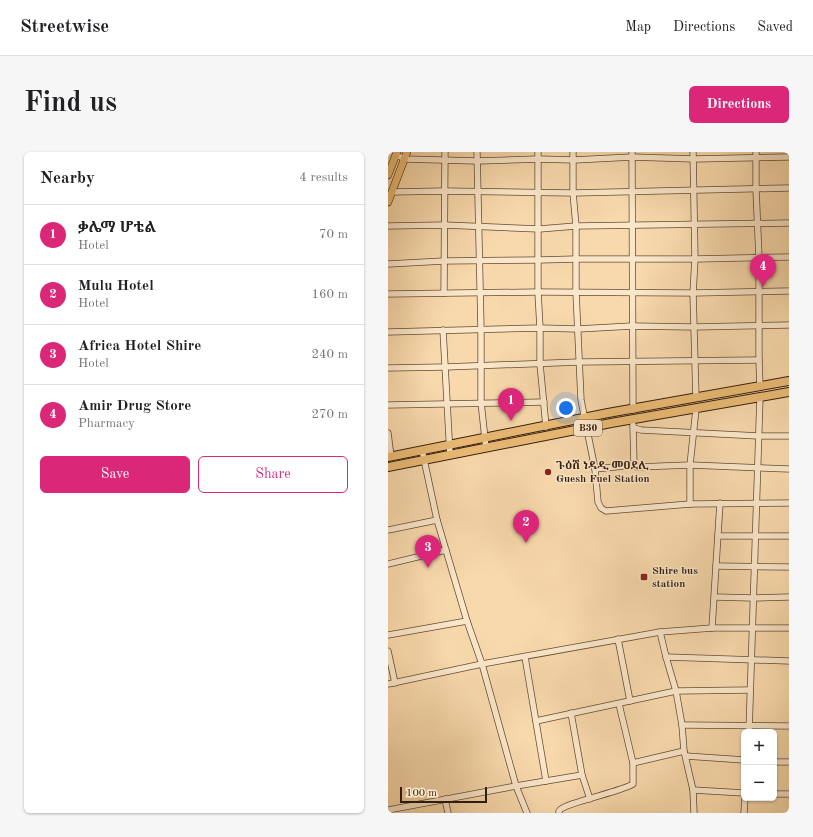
<!DOCTYPE html>
<meta charset="utf-8">
<style>
:root{--surface:#fff;--page:#f6f6f6;--text:#202124;--muted:#757577;--line:#e0e0e0;--accent:#db2777}
body{margin:0;font-family:"Old Standard TT","Noto Serif Ethiopic",serif;background:var(--page);color:var(--text)}
.controls{position:absolute;right:12px;bottom:12px;display:grid;overflow:hidden;border-radius:6px;box-shadow:0 1px 3px #0004}
.controls button{width:36px;height:36px;display:grid;place-items:center;padding:0;border:0;border-bottom:1px solid var(--line);background:var(--surface);color:var(--text);font:20px sans-serif}
.scale{position:absolute;left:12px;bottom:10px;width:87px;box-sizing:border-box;padding-left:4px;border:2px solid #331d0d;border-top:0;font-size:11px;line-height:14px;white-space:nowrap;color:#331d0d;-webkit-text-stroke:3px #fae6c9;paint-order:stroke}
.you{position:absolute;left:178px;top:256px;width:14px;height:14px;margin:-10px;border:3px solid #fff;border-radius:50%;background:#1a73e8;box-shadow:0 0 0 6px #1a73e833}
.badge{display:grid;place-items:center;width:26px;height:26px;border-radius:50%;background:var(--accent);color:#fff;font-size:13px;font-weight:700}
.pin{position:absolute;translate:-50% -33px;filter:drop-shadow(0 1px 2px #0008)}
.pin::after{content:'';position:absolute;top:21px;width:14px;height:12px;background:inherit;clip-path:polygon(0 0,100% 0,50% 100%)}
.list{margin:0;padding:0;list-style:none}
h2{display:flex;justify-content:space-between;align-items:center;height:52px;margin:0;padding:0 16px;font-size:17px}
h2 small{font-size:13px;font-weight:400;color:var(--muted)}
.list li{display:grid;grid-template-columns:26px 1fr auto;gap:12px;align-items:center;box-sizing:border-box;height:60px;padding:0 16px;border-top:1px solid var(--line)}
.list b{display:block;font-size:15px;white-space:nowrap}
.list p{margin:0;font-size:13px;white-space:nowrap;color:var(--muted)}
.list em{font-size:13px;font-style:normal;color:var(--muted)}
.actions{display:flex;gap:8px;padding:12px 16px}
.actions a{flex:1;padding:9px 0;border:1px solid var(--accent);border-radius:6px;text-align:center;font-size:14px;color:var(--accent)}
.actions .main{background:var(--accent);color:#fff}
.map{position:relative;flex:none;width:401px;height:661px;overflow:hidden;border-radius:6px}
header{display:flex;align-items:center;gap:24px;box-sizing:border-box;height:56px;padding:0 20px;background:var(--surface);border-bottom:1px solid var(--line)}
header strong{font-size:19px}
nav{display:flex;gap:22px;margin-inline-start:auto;font-size:14px}
.intro{display:flex;align-items:center;justify-content:space-between;box-sizing:border-box;height:96px;padding:0 24px}
h1{margin:0;font-size:28px}
.button{padding:10px 18px;border-radius:6px;background:var(--accent);color:#fff;font-size:14px;font-weight:700}
main{display:flex;gap:24px;padding:0 24px}
aside{flex:1;background:var(--surface);border-radius:6px;box-shadow:0 1px 3px #0004}
.map>svg:first-child{display:block}
.lines{fill:none;stroke-linecap:round;stroke-linejoin:round}
.minor-casing{stroke:#644c35;stroke-width:7}
.major-casing{stroke:#331d0d;stroke-width:8}
.highway-casing{stroke:#331d0d;stroke-width:10}
.minor{stroke:#fae6c9;stroke-width:5.5}
.major{stroke:#ecbc76;stroke-width:7}
.highway{stroke:#ecbc76;stroke-width:8}
.poi-dot{fill:#8f2418;stroke:#fae6c9;stroke-width:1.5}
.labels{text-anchor:middle;dominant-baseline:central;stroke-width:3;stroke-linejoin:round;paint-order:stroke}
.shield{fill:#fae6c9;stroke:#6f5945;stroke-width:1}
.shield-label{font-size:10px;font-weight:bold;fill:#331d0d}
.poi-label{font-size:11px;font-weight:bold;fill:#331d0d;stroke:#fae6c9;text-anchor:start}
</style>
<header>
<strong>Streetwise</strong>
<nav><a>Map</a><a>Directions</a><a>Saved</a></nav>
</header>
<div class="intro"><h1>Find us</h1><a class="button">Directions</a></div>
<main>
<aside>
<h2>Nearby<small>4 results</small></h2>
<ul class="list">
<li><span class="badge">1</span><div><b>ቃሌማ ሆቴል</b><p>Hotel</p></div><em>70 m</em></li>
<li><span class="badge">2</span><div><b>Mulu Hotel</b><p>Hotel</p></div><em>160 m</em></li>
<li><span class="badge">3</span><div><b>Africa Hotel Shire</b><p>Hotel</p></div><em>240 m</em></li>
<li><span class="badge">4</span><div><b>Amir Drug Store</b><p>Pharmacy</p></div><em>270 m</em></li>
</ul>
<div class="actions"><a class="main">Save</a><a>Share</a></div>
</aside>
<div class="map">
<svg width="401" height="661" viewBox="0 0 401 661">
<rect width="100%" height="100%" fill="#f8d9ac"/>
<filter id="stains"><feTurbulence type="fractalNoise" baseFrequency=".005" numOctaves="4"/><feColorMatrix values="0 0 0 0 .2 0 0 0 0 .09 0 0 0 0 .02 0 0 0 .5 -.17"/></filter>
<radialGradient id="worn" r=".72"><stop offset=".6" stop-color="#630" stop-opacity="0"/><stop offset="1" stop-color="#630" stop-opacity=".3"/></radialGradient>
<g class="lines">
<defs>
<g id="minor">
<polyline points="89,0 93,177 93,250 98,296"/>
<polyline points="150,0 150,140 152,176 152,212 158,275"/>
<polyline points="185,0 185,41 188,74 188,140 193,248 207,317 210,350 213,356 218,359 302,352 401,351"/>
<polyline points="244,0 245,258"/>
<polyline points="305,0 307,107 305,141 308,246"/>
<polyline points="368,0 368,37 371,106 371,208 372,235"/>
<polyline points="8,3 17,7 89,9 150,7 186,8 244,5 306,7 401,5"/>
<polyline points="4,40 56,39 185,41 401,36"/>
<polyline points="0,74 56,73 151,77 188,74 401,71"/>
<polyline points="0,112 56,109 151,108 188,107 307,107 401,105"/>
<polyline points="56,141 57,0"/>
<polyline points="0,142 150,140 305,141 401,139"/>
<polyline points="55,178 62,303"/>
<polyline points="0,180 152,176 190,177 244,174 306,175 401,173"/>
<polyline points="0,216 57,215 191,210 371,208"/>
<polyline points="0,253 156,250"/>
<polyline points="245,273 246,313"/>
<polyline points="246,276 253,278 371,284 401,284"/>
<polyline points="0,281 3,305"/>
<polyline points="34,298 49,368 79,469 94,512 128,634 139,661"/>
<polyline points="207,317 246,313 249,315 302,313 401,317"/>
<polyline points="302,352 302,313 308,257"/>
<polyline points="0,378 49,368"/>
<polyline points="330,384 401,384"/>
<polyline points="0,412 58,398"/>
<polyline points="328,414 401,415"/>
<polyline points="327,445 365,446 401,445"/>
<polyline points="324,476 332,351"/>
<polyline points="272,480 278,505 288,539 294,573 296,599 305,638 306,661"/>
<polyline points="0,483 79,469"/>
<polyline points="230,487 242,549"/>
<polyline points="0,499 7,531"/>
<polyline points="137,505 158,629"/>
<polyline points="278,505 401,509"/>
<polyline points="0,532 94,512 272,480 324,476 401,476"/>
<polyline points="183,561 194,623 202,647"/>
<polyline points="148,569 288,539 362,538"/>
<polyline points="294,573 401,574"/>
<polyline points="361,580 372,245"/>
<polyline points="298,604 356,608"/>
<polyline points="386,610 401,610"/>
<polyline points="245,611 296,599"/>
<polyline points="305,638 356,641"/>
<polyline points="386,642 401,642"/>
<polyline points="57,647 60,661"/>
<polyline points="0,658 128,634 194,623"/>
<path d="M171,661V659C175,651 233,640 245,632V611L231,552"/>
<polyline points="356,661 357,646"/>
</g>
<g id="major">
<polyline points="0,23 9,0"/>
<polyline points="0,50 19,0"/>
</g>
<g id="highway">
<polyline points="0,305 220,261 401,229"/>
<polyline points="0,315 223,271 401,240"/>
</g>
</defs>
<!-- minor casing -->
<use href="#minor" class="minor-casing"/>
<!-- major casing -->
<use href="#major" class="major-casing"/>
<!-- highway casing -->
<use href="#highway" class="highway-casing"/>
<!-- minor -->
<use href="#minor" class="minor"/>
<!-- major -->
<use href="#major" class="major"/>
<!-- highway -->
<use href="#highway" class="highway"/>
</g>
<!-- markers -->
<g class="poi-dot">
<circle cx="160" cy="320" r="4"/>
<rect x="252" y="421" width="8" height="8" rx="2"/>
</g>
<g class="labels">
<!-- shield labels -->
<rect class="shield" x="186" y="268" width="28" height="16" rx="3"/>
<g class="shield-label">
<text x="200" y="276">B30</text>
</g>
<!-- poi labels -->
<g class="poi-label">
<text x="168" y="314">ጉዕሽ ነዳዲ መዐደሊ<tspan x="168" dy="13">Guesh Fuel Station</tspan></text>
<text x="264" y="419">Shire bus<tspan x="264" dy="13">station</tspan></text>
</g>
</g>
<rect width="100%" height="100%" filter="url(#stains)"/>
<rect width="100%" height="100%" fill="url(#worn)"/>
</svg>
<div class="controls">
<button>+</button>
<button>−</button>
</div>
<div class="scale">100 m</div>
<div class="you"></div>
<div class="pin badge" style="left:123px;top:269px">1</div>
<div class="pin badge" style="left:138px;top:391px">2</div>
<div class="pin badge" style="left:40px;top:416px">3</div>
<div class="pin badge" style="left:375px;top:135px">4</div>
</div>
</main>
